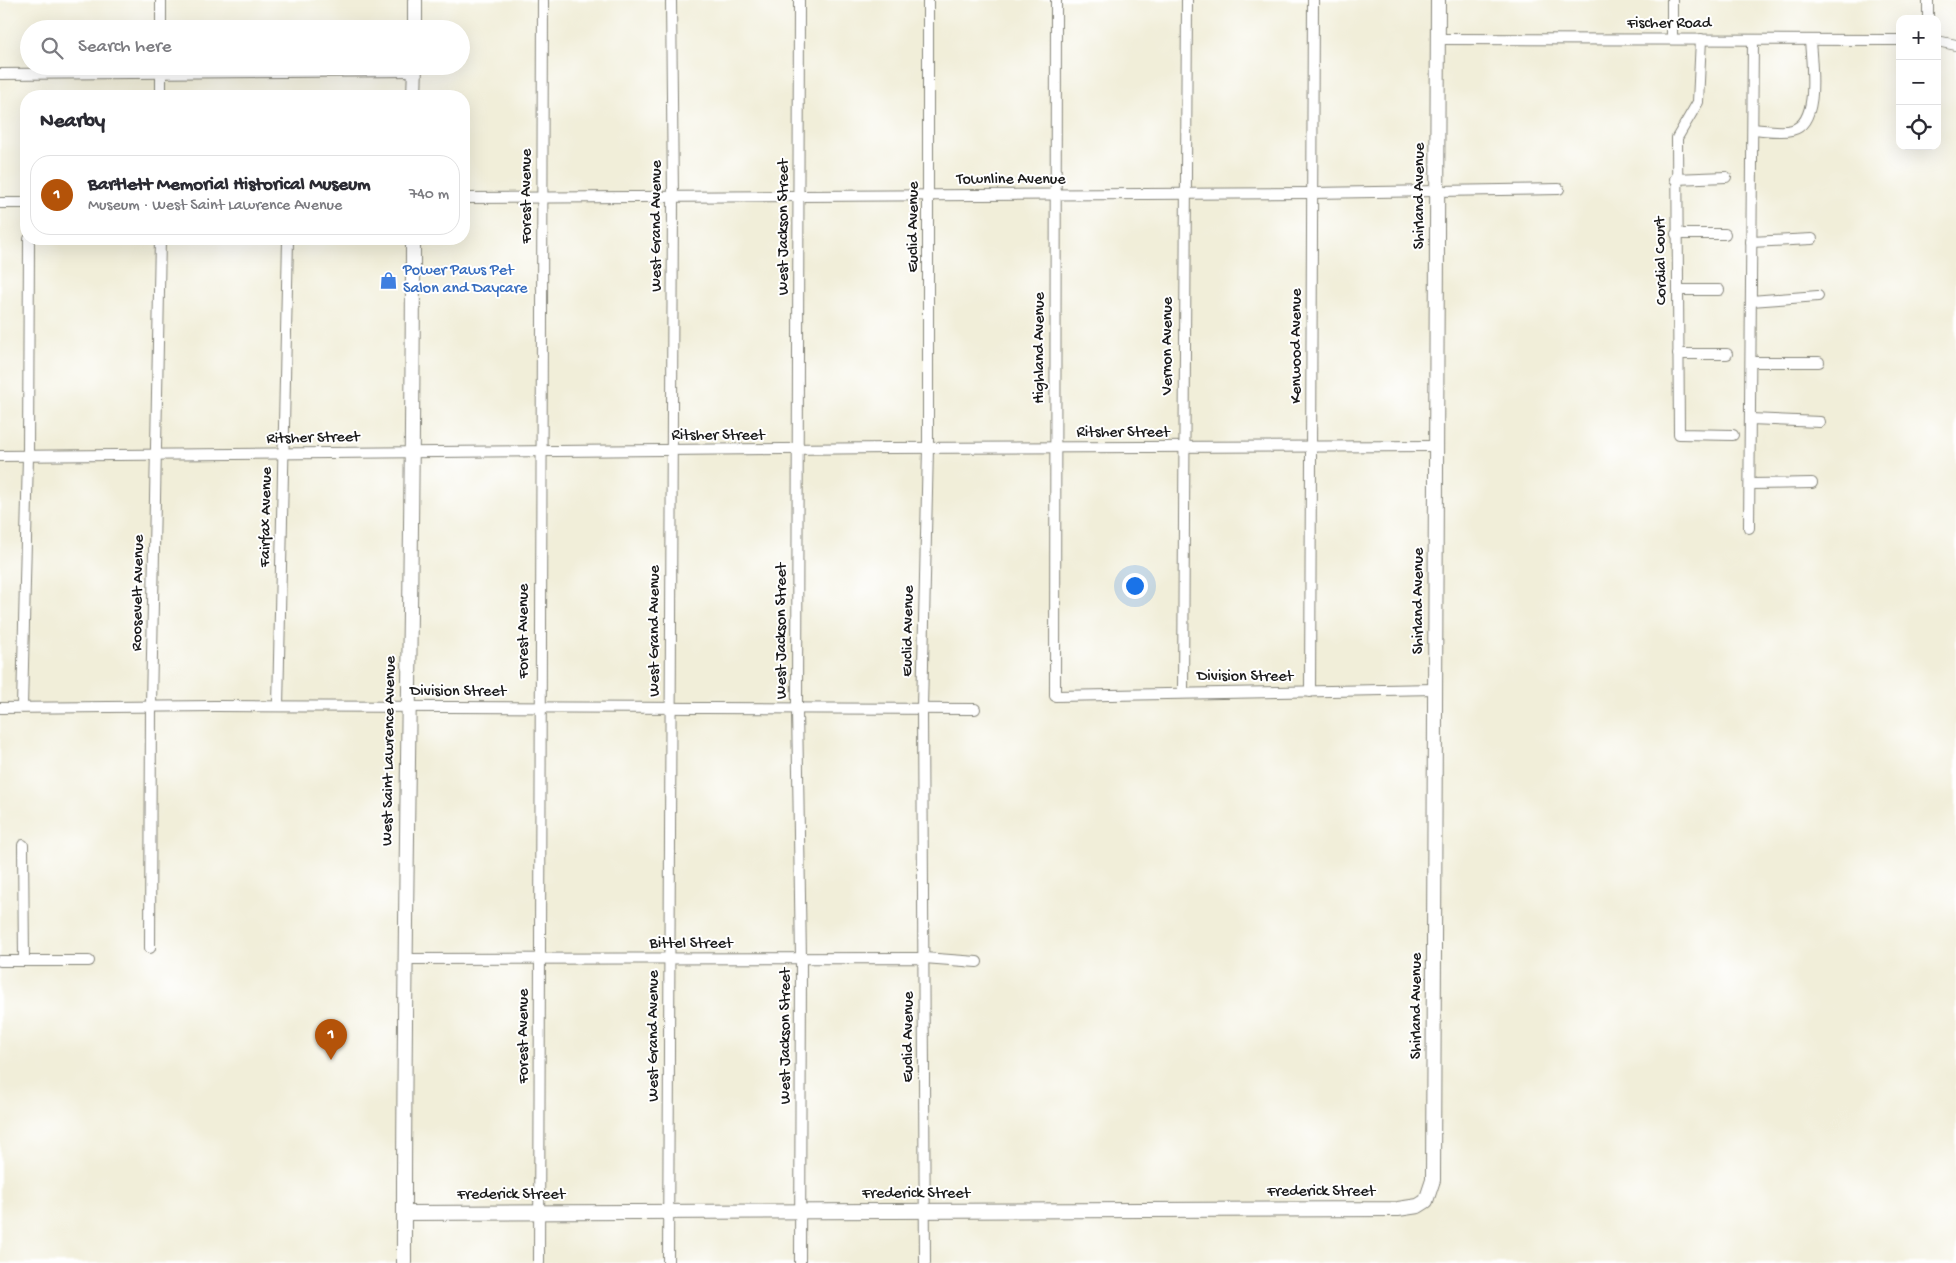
<!DOCTYPE html>
<meta charset="utf-8">
<style>
:root{--surface:#fff;--page:#f7f7f7;--text:#2b2b33;--muted:#7c7c81;--line:#e1e1e2;--accent:#b45309}
body{margin:0;font-family:"Gochi Hand",sans-serif;background:var(--page);color:var(--text)}
.controls{position:absolute;right:15px;top:15px;display:grid;overflow:hidden;border-radius:10px;box-shadow:0 5px 20px #0002}
.controls button{width:45px;height:45px;display:grid;place-items:center;padding:0;border:0;border-bottom:1px solid var(--line);background:var(--surface);color:var(--text);font:25px sans-serif}
.you{position:absolute;left:1134px;top:585px;width:18px;height:18px;margin:-12px;border:4px solid #fff;border-radius:50%;background:#1a73e8;box-shadow:0 0 0 8px #1a73e833}
.badge{display:grid;place-items:center;width:32px;height:32px;border-radius:50%;background:var(--accent);color:#fff;font-size:16px;font-weight:700}
.pin{position:absolute;translate:-50% -41px;filter:drop-shadow(0 1px 2px #0008)}
.pin::after{content:'';position:absolute;top:26px;width:18px;height:15px;background:inherit;clip-path:polygon(0 0,100% 0,50% 100%)}
.list{margin:0;padding:0;list-style:none}
h2{display:flex;justify-content:space-between;align-items:center;height:65px;margin:0;padding:0 20px;font-size:21px}
h2 small{font-size:16px;font-weight:400;color:var(--muted)}
.list li{display:grid;grid-template-columns:32px 1fr auto;gap:15px;align-items:center;box-sizing:border-box;height:80px;margin:0 10px 10px;padding:0 10px;border:1px solid var(--line);border-radius:20px}
.list b{display:block;font-size:19px;white-space:nowrap}
.list p{margin:0;font-size:16px;white-space:nowrap;color:var(--muted)}
.list em{font-size:16px;font-style:normal;color:var(--muted)}
.icon{flex:none;width:28px;height:28px;fill:none;stroke:currentColor;stroke-width:2;stroke-linecap:round;stroke-linejoin:round}
.map{position:relative;flex:none;width:1956px;height:1263px;overflow:hidden}
.search{position:absolute;background:var(--surface);box-shadow:0 5px 20px #0002;left:20px;top:20px;width:450px;height:55px;display:flex;align-items:center;gap:12px;box-sizing:border-box;padding:0 18px;border-radius:28px;color:var(--muted);font-size:19px}
.panel{position:absolute;background:var(--surface);box-shadow:0 5px 20px #0002;left:20px;top:90px;width:450px;height:155px;border-radius:20px}
.map>svg:first-child{display:block}
.lines{fill:none;stroke-linecap:round;stroke-linejoin:round}
.street-casing{stroke:#86857a;stroke-width:12}
.secondary-casing{stroke:#86857a;stroke-width:16}
.street{stroke:#fff;stroke-width:10}
.secondary{stroke:#fff;stroke-width:14}
.labels{text-anchor:middle;dominant-baseline:central;stroke-width:4;stroke-linejoin:round;paint-order:stroke}
.street-label{font-size:16px;fill:#1c1c1c;stroke:#fff}
.shop-label{font-size:16px;fill:#366cbe;stroke:#fff;text-anchor:start}
</style>
<div class="map">
<svg width="1956" height="1263" viewBox="0 0 1956 1263">
<rect width="100%" height="100%" fill="#fff"/>
<filter id="ink" filterUnits="userSpaceOnUse"><feTurbulence type="fractalNoise" baseFrequency=".02" numOctaves="2"/><feDisplacementMap in="SourceGraphic" scale="10" xChannelSelector="R" yChannelSelector="G"/><feConvolveMatrix kernelMatrix="1 2 1 2 8 2 1 2 1" color-interpolation-filters="sRGB"/></filter>
<filter id="wash" filterUnits="userSpaceOnUse"><feTurbulence type="fractalNoise" baseFrequency=".0096" numOctaves="4" result="noise"/><feDisplacementMap in="SourceGraphic" scale="20" xChannelSelector="R" yChannelSelector="G"/><feGaussianBlur stdDeviation="1.12" result="paint"/><feColorMatrix in="noise" values="0 0 0 0 0 0 0 0 0 0 0 0 0 0 0 0 0 1.4 0 .05"/><feComposite in="paint" operator="in"/></filter>
<g filter="url(#wash)">
<rect width="100%" height="100%" fill="#f1eed9"/>
</g>
<g filter="url(#ink)">
<g class="lines">
<defs>
<g id="street">
<polyline points="161,0 161,29"/>
<polyline points="799,0 797,709 801,959 800,1263"/>
<polyline points="1056,0 1055,696 1436,689"/>
<polyline points="1928,0 1928,19"/>
<polyline points="1438,39 1900,40"/>
<polyline points="1672,39 1672,0"/>
<polyline points="1701,39 1698,102 1677,138 1679,434 1733,435"/>
<polyline points="1937,41 1956,45"/>
<polyline points="0,74 415,71"/>
<polyline points="161,96 161,66"/>
<path d="M1753,129C1766,130 1780,133 1792,130C1821,123 1811,62 1810,40"/>
<polyline points="1675,179 1726,177"/>
<polyline points="464,198 1312,193 1559,189"/>
<polyline points="0,203 26,203"/>
<polyline points="1676,234 1725,234"/>
<polyline points="1751,242 1812,239"/>
<polyline points="1678,290 1719,290"/>
<polyline points="1751,301 1818,296"/>
<polyline points="1678,354 1727,354"/>
<polyline points="1751,362 1819,362"/>
<polyline points="1750,419 1820,422"/>
<polyline points="0,456 890,448 1437,446"/>
<polyline points="1750,484 1812,483"/>
<polyline points="1749,528 1753,40"/>
<polyline points="1310,692 1313,0"/>
<polyline points="1183,693 1187,0"/>
<polyline points="278,706 288,239"/>
<polyline points="22,707 28,456 29,239"/>
<polyline points="0,708 216,706 975,709"/>
<polyline points="23,845 24,961"/>
<polyline points="150,948 151,706 160,239"/>
<polyline points="405,959 924,958 977,962"/>
<polyline points="0,961 89,961"/>
<polyline points="539,1263 543,0"/>
<polyline points="668,1263 673,197 671,0"/>
<polyline points="925,1263 922,708 928,448 928,0"/>
</g>
<g id="secondary">
<polyline points="415,29 415,0"/>
<polyline points="414,96 415,66"/>
<polyline points="404,1213 1398,1209 1418,1206 1426,1201 1433,1180 1438,0"/>
<path d="M404,1263C403,922 413,580 413,239"/>
</g>
</defs>
<!-- street casing -->
<use href="#street" class="street-casing"/>
<!-- secondary casing -->
<use href="#secondary" class="secondary-casing"/>
<!-- street -->
<use href="#street" class="street"/>
<!-- secondary -->
<use href="#secondary" class="secondary"/>
</g>
</g>
<!-- icons -->
<defs>
<symbol id="shop-bare" viewBox="-9 -9 18 18"><path d="M-5-2.5h2.3a2.7 3.5 0 0 1 5.4 0H5L5.5 6h-11ZM-1.5-2.5h3a1.5 2.3 0 0 0-3 0Z" fill="#3f7fe0" stroke="#fff" stroke-width="2.5" paint-order="stroke"/></symbol>
</defs>
<g fill-rule="evenodd">
<use href="#shop-bare" x="376" y="268" width="25" height="25"/>
</g>
<g class="labels">
<!-- street labels -->
<g class="street-label">
<text x="1669" y="24">Fischer Road</text>
<text x="1011" y="180">Townline Avenue</text>
<text transform="translate(527 196) rotate(-90)">Forest Avenue</text>
<text transform="translate(1420 196) rotate(-90)">Shirland Avenue</text>
<text transform="translate(657 226) rotate(-90)">West Grand Avenue</text>
<text transform="translate(784 227) rotate(-90)">West Jackson Street</text>
<text transform="translate(914 227) rotate(-90)">Euclid Avenue</text>
<text transform="translate(1662 261) rotate(-91)">Cordial Court</text>
<text transform="translate(1168 346) rotate(-90)">Vernon Avenue</text>
<text transform="translate(1297 346) rotate(-90)">Kenwood Avenue</text>
<text transform="translate(1040 348) rotate(-90)">Highland Avenue</text>
<text x="1123" y="433">Ritsher Street</text>
<text x="718" y="436">Ritsher Street</text>
<text transform="translate(313 439) rotate(-1)">Ritsher Street</text>
<text transform="translate(267 517) rotate(-89)">Fairfax Avenue</text>
<text transform="translate(139 593) rotate(-89)">Roosevelt Avenue</text>
<text transform="translate(1419 601) rotate(-90)">Shirland Avenue</text>
<text transform="translate(524 631) rotate(-90)">Forest Avenue</text>
<text transform="translate(655 631) rotate(-90)">West Grand Avenue</text>
<text transform="translate(782 631) rotate(-90)">West Jackson Street</text>
<text transform="translate(909 631) rotate(-89)">Euclid Avenue</text>
<text x="1245" y="677">Division Street</text>
<text x="458" y="692">Division Street</text>
<text transform="translate(390 751) rotate(-89)">West Saint Lawrence Avenue</text>
<text x="691" y="944">Bittel Street</text>
<text transform="translate(1417 1006) rotate(-90)">Shirland Avenue</text>
<text transform="translate(524 1036) rotate(-90)">Forest Avenue</text>
<text transform="translate(654 1036) rotate(-90)">West Grand Avenue</text>
<text transform="translate(786 1036) rotate(-90)">West Jackson Street</text>
<text transform="translate(909 1037) rotate(-90)">Euclid Avenue</text>
<text x="1321" y="1192">Frederick Street</text>
<text x="916" y="1194">Frederick Street</text>
<text x="511" y="1195">Frederick Street</text>
</g>
<!-- shop labels -->
<g class="shop-label">
<text x="403" y="271">Power Paws Pet<tspan x="403" dy="18">Salon and Daycare</tspan></text>
</g>
</g>
</svg>
<div class="controls">
<button>+</button>
<button>−</button>
<button><svg class="icon" aria-label="locate" viewBox="0 0 24 24"><circle cx="12" cy="12" r="6"/><path d="M12 2v4M12 18v4M2 12h4M18 12h4"/></svg></button>
</div>
<div class="you"></div>
<div class="pin badge" style="left:331px;top:1060px">1</div>
<div class="search"><svg class="icon" aria-label="search" viewBox="0 0 24 24"><circle cx="10" cy="10" r="6"/><path d="M15 15l6 6"/></svg>Search here</div>
<section class="panel">
<h2>Nearby<small></small></h2>
<ul class="list">
<li><span class="badge">1</span><div><b>Bartlett Memorial Historical Museum</b><p>Museum · West Saint Lawrence Avenue</p></div><em>740 m</em></li>
</ul>
</section>
</div>
